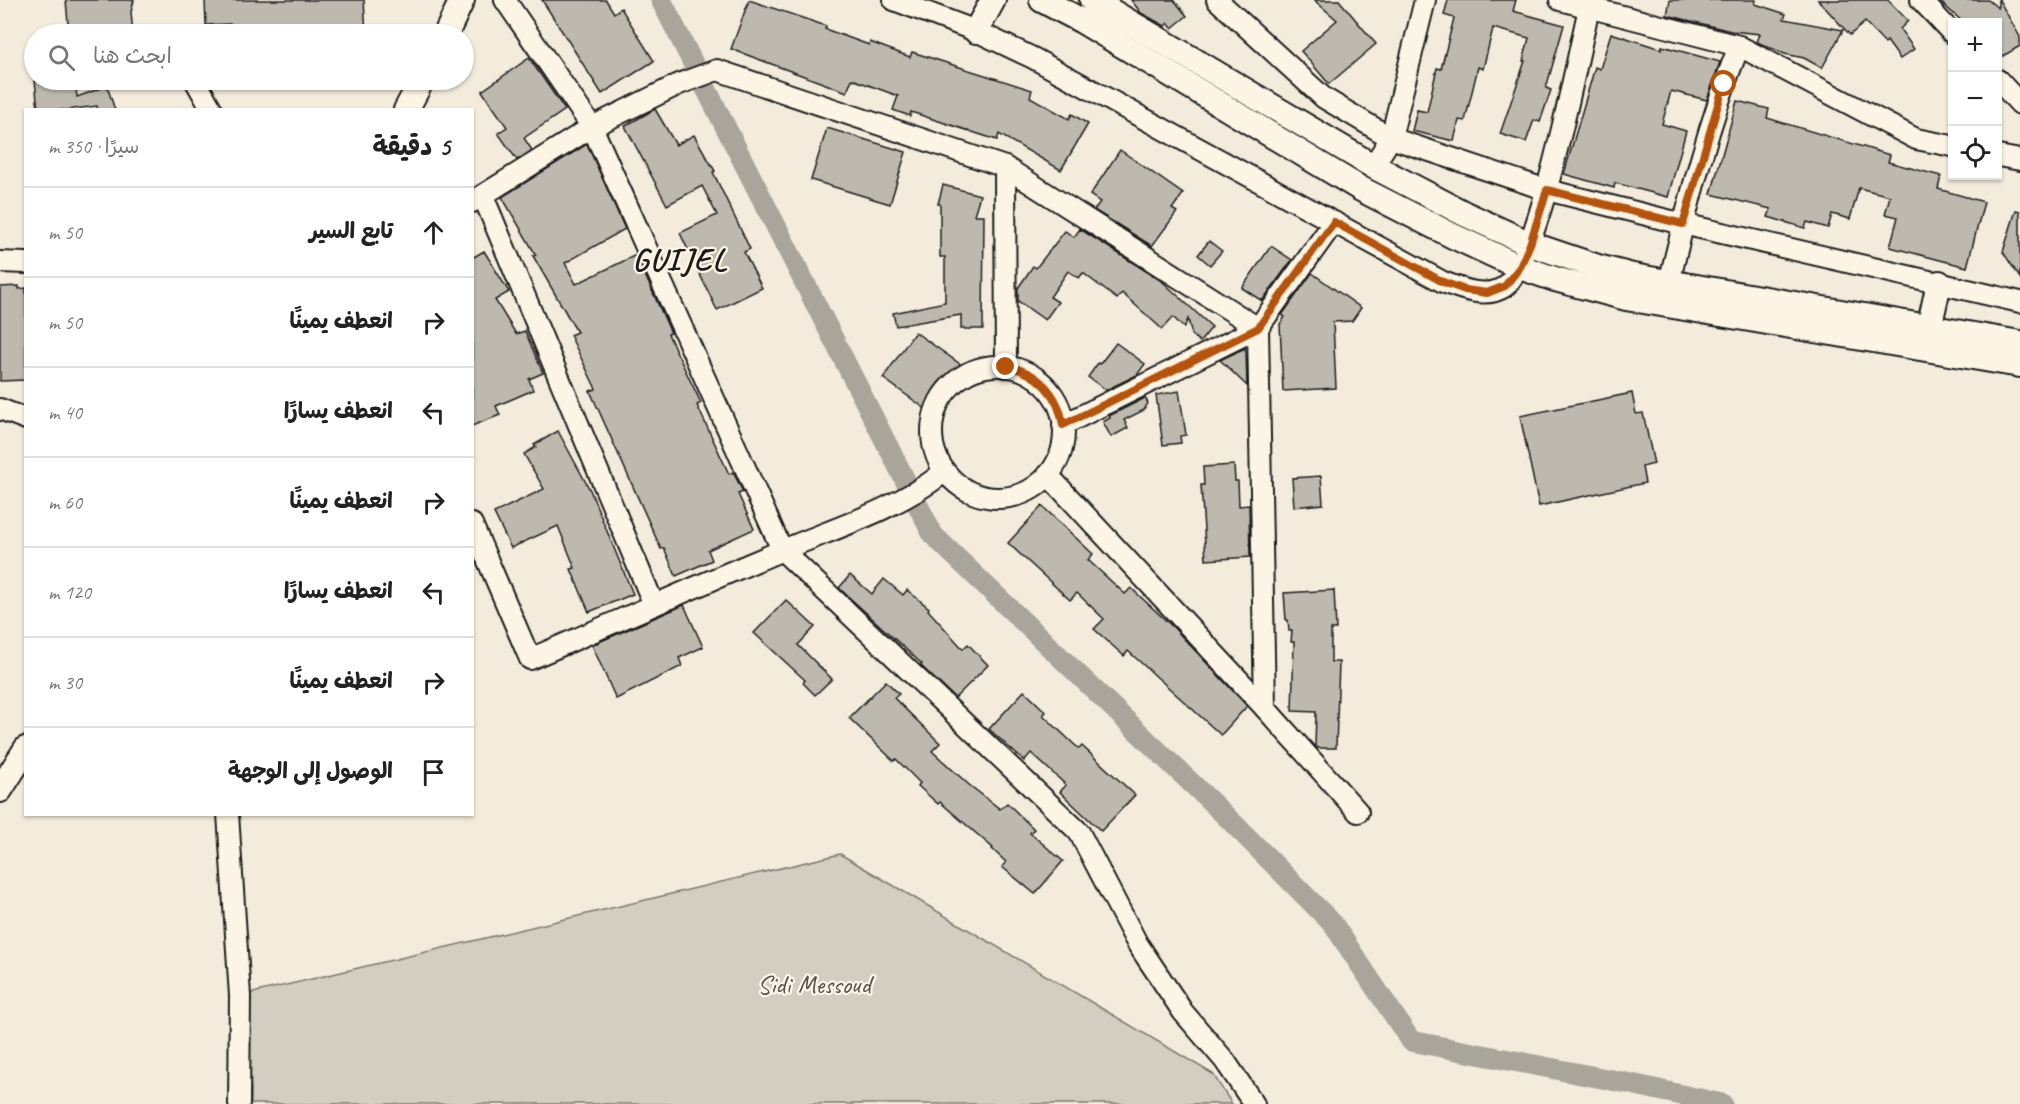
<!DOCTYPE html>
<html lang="ar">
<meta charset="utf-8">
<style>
:root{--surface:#fff;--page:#f6f6f6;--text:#222;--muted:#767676;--line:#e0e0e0}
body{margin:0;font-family:Caveat,"Playpen Sans Arabic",sans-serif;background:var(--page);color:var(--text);direction:rtl}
.controls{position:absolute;right:18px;top:18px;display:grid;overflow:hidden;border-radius:0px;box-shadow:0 2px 4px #0004}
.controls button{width:54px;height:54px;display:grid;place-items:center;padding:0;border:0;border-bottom:2px solid var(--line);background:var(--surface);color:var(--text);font:30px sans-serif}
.stop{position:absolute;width:18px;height:18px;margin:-14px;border:4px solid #b45309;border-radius:50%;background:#fff}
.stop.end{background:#b45309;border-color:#fff;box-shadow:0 2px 6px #0008}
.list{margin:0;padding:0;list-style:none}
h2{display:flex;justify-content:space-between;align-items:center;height:78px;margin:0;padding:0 24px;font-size:26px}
h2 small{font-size:20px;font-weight:400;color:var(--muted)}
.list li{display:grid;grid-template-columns:39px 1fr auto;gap:18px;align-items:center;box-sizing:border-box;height:90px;padding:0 24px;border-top:2px solid var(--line)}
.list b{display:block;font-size:22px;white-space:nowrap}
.list em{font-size:20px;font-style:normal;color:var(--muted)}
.icon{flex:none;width:33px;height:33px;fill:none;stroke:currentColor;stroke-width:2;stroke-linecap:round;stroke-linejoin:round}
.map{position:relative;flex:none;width:2020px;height:1104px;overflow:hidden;direction:ltr}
.search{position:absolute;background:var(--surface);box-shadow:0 2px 4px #0004;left:24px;top:24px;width:450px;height:66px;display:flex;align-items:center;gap:15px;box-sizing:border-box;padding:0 21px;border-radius:33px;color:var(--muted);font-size:22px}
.panel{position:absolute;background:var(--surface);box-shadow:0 2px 4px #0004;left:24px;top:108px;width:450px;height:708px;border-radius:0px;direction:rtl}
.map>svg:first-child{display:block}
.green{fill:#d3cec1;stroke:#78756e;stroke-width:1.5}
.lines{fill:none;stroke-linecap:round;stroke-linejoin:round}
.canal{stroke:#aaa59b;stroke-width:21}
.building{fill:#beb9ae;stroke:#1c1c1c;stroke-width:1.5}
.minor-casing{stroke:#1c1c1c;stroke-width:24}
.major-casing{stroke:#1c1c1c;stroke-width:28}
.minor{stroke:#fcf5e5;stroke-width:20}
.major{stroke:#fcf5e5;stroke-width:24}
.route{stroke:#b45309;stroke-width:8}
.labels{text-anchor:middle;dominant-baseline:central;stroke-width:4.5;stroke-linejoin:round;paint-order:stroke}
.park-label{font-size:26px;fill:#53514e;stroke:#fcf5e5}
.district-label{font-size:32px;font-weight:bold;letter-spacing:1.5px;fill:#1c1c1c;stroke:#fcf5e5}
</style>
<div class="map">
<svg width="2020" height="1104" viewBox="0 0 2020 1104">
<rect width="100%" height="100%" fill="#f3ecdd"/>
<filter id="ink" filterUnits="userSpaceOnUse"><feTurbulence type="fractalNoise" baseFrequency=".0167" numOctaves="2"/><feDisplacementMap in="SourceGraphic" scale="12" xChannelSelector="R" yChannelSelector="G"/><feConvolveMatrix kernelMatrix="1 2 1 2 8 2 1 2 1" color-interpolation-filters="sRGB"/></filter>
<g filter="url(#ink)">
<!-- green -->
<polygon class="green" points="840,854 1213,1074 1232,1104 251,1104 251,1089 240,996"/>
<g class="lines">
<!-- canal -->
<polyline class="canal" points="661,0 933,535 1234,824 1333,924 1411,1041 1627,1083 1722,1104"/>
</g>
<!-- building -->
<g class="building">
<polygon points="66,0 134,0 131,12 133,34 69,34"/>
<polygon points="205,0 364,0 366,34 230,34 230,24 206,25"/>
<polygon points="542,0 606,0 614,13 621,8 654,61 602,94"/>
<polygon points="749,0 826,26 825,29 869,45 870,42 910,57 912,52 1032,90 1030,97 1069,119 1072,114 1088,124 1061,170 999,134 997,140 911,112 910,116 893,110 898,96 852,79 847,92 731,49"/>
<polygon points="1131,0 1174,0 1187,16 1172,28 1168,23 1165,26 1141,13"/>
<polygon points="1314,0 1339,0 1376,44 1329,84 1301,51 1337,20"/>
<polygon points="1448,0 1516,0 1513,11 1564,25 1546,88 1551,90 1540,122 1534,120 1526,142 1500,134 1525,61 1523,61 1529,38 1493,28 1483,69 1478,67 1465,121 1459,120 1454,141 1412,131 1417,110 1427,112 1437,68 1441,69 1454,18 1444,15"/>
<polygon points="1670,0 1756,0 1755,4 1786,14 1784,19 1843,30 1822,68 1804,58 1785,54 1757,42 1760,34 1731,31 1667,15"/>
<polygon points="1818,0 1888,0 1908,21 1900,29 1914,49 1900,59 1887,41 1885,43 1865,22 1850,35"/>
<polygon points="1938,0 1988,0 1998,8 1998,0 1999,0 2020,37 2020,46 1998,59 1998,22 1963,22"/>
<polygon points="1611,33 1661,49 1662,46 1720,62 1707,100 1671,91 1662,124 1686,131 1668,197 1615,183 1614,188 1564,174 1595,67 1600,69"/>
<polygon points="529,58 565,110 524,138 532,150 517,160 498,133 507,127 482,91"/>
<polygon points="35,80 75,80 77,97 107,86 115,110 98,110 97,106 67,110 38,110"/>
<polygon points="1737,101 1769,109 1767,118 1890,155 1888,162 1941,176 1938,189 1984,202 1967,267 1890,247 1898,217 1885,214 1890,196 1859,188 1850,219 1832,214 1828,228 1807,222 1805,228 1768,217 1771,209 1711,194"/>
<polygon points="655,109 676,145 694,135 715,171 713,172 750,249 744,252 762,288 717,310 680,233 717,215 702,186 667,205 625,126"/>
<polygon points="827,128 906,152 890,204 811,180"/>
<polygon points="587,144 625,229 565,263 576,284 636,255 671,333 668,334 701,403 697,405 729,474 733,472 743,492 738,494 754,529 708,550 712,560 676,576 664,548 661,549 590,391 596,389 570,335 577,332 533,256 536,255 502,197"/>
<polygon points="1120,150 1183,194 1172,209 1177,212 1152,246 1094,210 1100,202 1090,195"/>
<polygon points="943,185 980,195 974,215 984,215 983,329 961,329 961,315 896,326 893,313 945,302 945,257 940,257 940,204 938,204"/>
<polygon points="2016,210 2020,211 2020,278 2003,252"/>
<polygon points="1080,229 1163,282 1212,327 1200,342 1192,335 1188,319 1184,328 1173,317 1162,329 1122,293 1117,299 1083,273 1079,278 1068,271 1050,297 1058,302 1045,320 1018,301 1018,288 1033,266 1036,268 1065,231 1074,237"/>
<polygon points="1209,241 1222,251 1210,265 1198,255"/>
<polygon points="1271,246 1292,260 1262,301 1242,288"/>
<polygon points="484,251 509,292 495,300 516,334 525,331 543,373 529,379 533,390 496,406 500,415 472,426 472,258"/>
<polygon points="1312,273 1361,308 1352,321 1333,322 1336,388 1283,391 1280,324 1285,317 1282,315"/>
<polygon points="19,286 19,289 26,288 26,380 0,381 0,287"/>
<polygon points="915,332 960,364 927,410 883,378"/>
<polygon points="1116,343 1145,364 1137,375 1106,390 1088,377 1098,363 1100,364"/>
<polygon points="1245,348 1246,352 1247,386 1220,360"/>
<polygon points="1179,391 1186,435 1180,436 1181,443 1163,445 1156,395"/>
<polygon points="1632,393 1636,414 1643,413 1654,464 1642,467 1645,483 1539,506 1520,416"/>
<polygon points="1145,398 1148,403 1144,410 1124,420 1128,428 1111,437 1103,422 1110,418 1109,416"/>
<polygon points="558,431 590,490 633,594 589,612 571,569 575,568 558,526 511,548 494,513 544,489 524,454 536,447 534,445"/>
<polygon points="1234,465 1235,481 1238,481 1239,506 1249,505 1250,557 1206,560 1201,485 1204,485 1203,467"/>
<polygon points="1321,476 1323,504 1294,507 1292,478"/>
<polygon points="1042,506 1093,554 1088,560 1125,594 1131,588 1174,628 1247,706 1221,735 1128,651 1124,656 1094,629 1104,619 1077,593 1070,600 1008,543"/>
<polygon points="850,575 872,594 884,579 903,595 907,590 929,608 928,610 963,649 968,644 988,665 955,698 920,665 922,664 839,588"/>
<polygon points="1334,590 1336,629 1331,629 1331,662 1339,662 1336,748 1317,748 1315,746 1316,712 1292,711 1294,642 1291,642 1292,631 1289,631 1288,620 1286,620 1284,593"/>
<polygon points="786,600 815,627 798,645 832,679 815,695 803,683 805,680 754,633"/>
<polygon points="684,605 703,647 679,658 682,666 616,699 592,645"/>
<polygon points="886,681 899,694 894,698 940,743 932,751 968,784 1000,809 1007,803 1034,829 1030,833 1063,861 1035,894 1002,867 1006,862 992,849 993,848 940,802 938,804 918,786 920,783 896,759 894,761 849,718"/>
<polygon points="1024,691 1046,712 1043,715 1079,749 1082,746 1135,795 1101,831 1060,792 1066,785 1031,753 1024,761 989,729"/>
</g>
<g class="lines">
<defs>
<g id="minor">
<polyline points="505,0 592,127 782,550 1079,832 1137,943 1183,1012 1225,1061 1254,1104"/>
<path d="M894,0L976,31L1033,58L1443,282C1461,289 1486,299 1504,287C1539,263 1577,58 1589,8"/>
<polyline points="1217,0 1324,98 1391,138 1547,190 1683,224 2020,302"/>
<polyline points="1560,0 1739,46 1916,139 1952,146"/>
<polyline points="1921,0 1952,33"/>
<polyline points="195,80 212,110"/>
<polyline points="1998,80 2020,104"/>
<polyline points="1998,156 2020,160"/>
<polyline points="1373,166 1391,138 1425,0"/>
<polyline points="1005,167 1006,367"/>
<polyline points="483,196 654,605"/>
<polyline points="472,202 592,127 679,84 717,70 1005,167 1258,328 1265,708"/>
<polyline points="0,262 26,263"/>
<path d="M1669,283C1688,203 1709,122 1739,46"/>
<circle cx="998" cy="432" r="66"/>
<polyline points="0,409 26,419"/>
<polyline points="1063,425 1258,328 1334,222"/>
<polyline points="1048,475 1265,708 1358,812"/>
<path d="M472,524L530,659C614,623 698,585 783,550C838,527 895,510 943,473"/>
<polyline points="228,814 240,996 239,1104"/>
</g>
<g id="major">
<polyline points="1042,0 1082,21 1361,189 1453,236 1520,267 1555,279 1626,298 2020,365"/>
<polyline points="1092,0 1373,166 1463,213 1530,244 1598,267 1633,276 2020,343"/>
<polyline points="976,31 993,0"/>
<polyline points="446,34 462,0"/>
<polyline points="406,110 422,80"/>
<polyline points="1929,328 1939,283"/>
<polyline points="0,790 26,749"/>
</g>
</defs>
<!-- minor casing -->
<use href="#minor" class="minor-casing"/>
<!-- major casing -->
<use href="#major" class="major-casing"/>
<!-- minor -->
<use href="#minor" class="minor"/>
<!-- major -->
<use href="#major" class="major"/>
</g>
</g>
<g class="lines" filter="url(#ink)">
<!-- route -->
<path class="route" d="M1006,367C1037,370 1059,395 1063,425L1258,328L1334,222L1443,282L1465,290L1487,293L1505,286L1520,267L1530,244L1547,190L1683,224L1724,84"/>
</g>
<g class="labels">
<!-- park labels -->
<g class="park-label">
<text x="814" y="984">Sidi Messoud</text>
</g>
<!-- district labels -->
<g class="district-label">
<text x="680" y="259">GUIJEL</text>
</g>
</g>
</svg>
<div class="controls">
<button>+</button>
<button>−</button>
<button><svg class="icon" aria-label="locate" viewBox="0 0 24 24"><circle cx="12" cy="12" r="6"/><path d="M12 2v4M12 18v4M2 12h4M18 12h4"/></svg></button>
</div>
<div class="stop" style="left:1724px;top:84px"></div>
<div class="stop end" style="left:1006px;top:367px"></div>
<div class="search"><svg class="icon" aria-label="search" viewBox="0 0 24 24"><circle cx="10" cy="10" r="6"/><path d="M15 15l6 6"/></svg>ابحث هنا</div>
<section class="panel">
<h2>5 دقيقة<small>سيرًا · 350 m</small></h2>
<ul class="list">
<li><svg class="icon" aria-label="ahead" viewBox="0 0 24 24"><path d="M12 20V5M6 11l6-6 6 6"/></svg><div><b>تابع السير</b></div><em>50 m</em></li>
<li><svg class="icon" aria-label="right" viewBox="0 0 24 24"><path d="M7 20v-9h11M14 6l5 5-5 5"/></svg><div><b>انعطف يمينًا</b></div><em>50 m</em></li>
<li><svg class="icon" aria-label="left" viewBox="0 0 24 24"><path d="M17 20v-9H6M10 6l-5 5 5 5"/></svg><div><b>انعطف يسارًا</b></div><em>40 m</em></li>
<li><svg class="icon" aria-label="right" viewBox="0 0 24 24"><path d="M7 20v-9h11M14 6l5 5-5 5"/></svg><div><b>انعطف يمينًا</b></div><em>60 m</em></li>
<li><svg class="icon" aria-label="left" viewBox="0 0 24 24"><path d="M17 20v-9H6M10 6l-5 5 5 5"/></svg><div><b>انعطف يسارًا</b></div><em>120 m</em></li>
<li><svg class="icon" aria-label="right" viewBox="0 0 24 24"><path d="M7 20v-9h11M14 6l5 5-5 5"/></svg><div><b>انعطف يمينًا</b></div><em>30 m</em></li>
<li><svg class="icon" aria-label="arrive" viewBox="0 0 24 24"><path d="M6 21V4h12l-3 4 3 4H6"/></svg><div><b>الوصول إلى الوجهة</b></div></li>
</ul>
</section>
</div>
